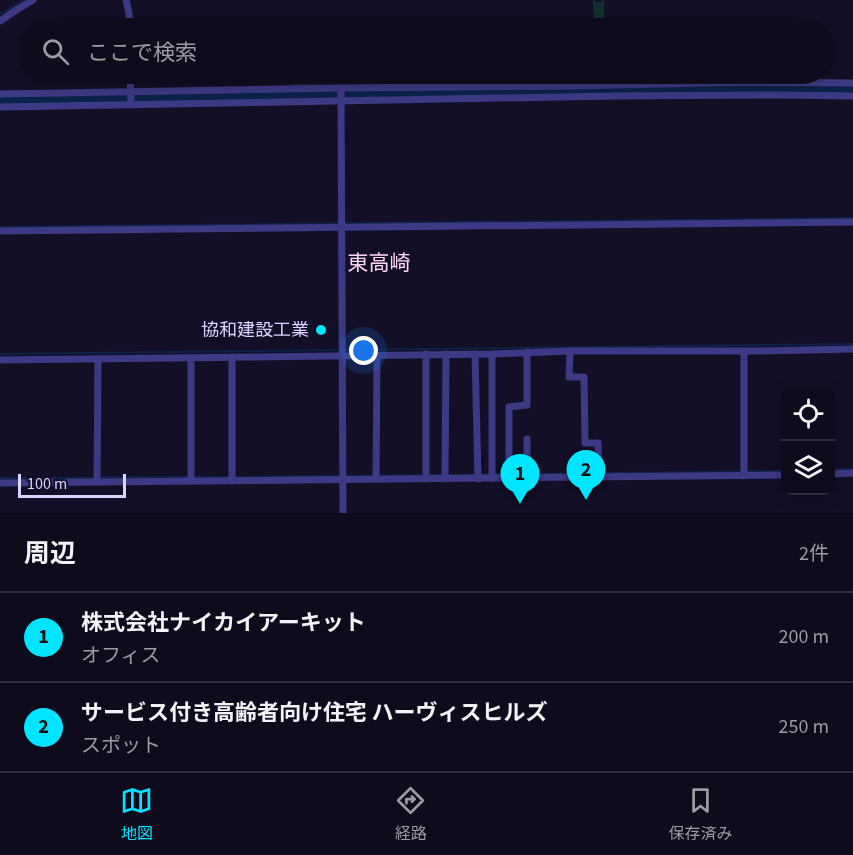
<!DOCTYPE html>
<html lang="ja">
<meta charset="utf-8">
<style>
:root{--surface:#0e0b1c;--page:#171425;--text:#f1f3f6;--muted:#9b9ba3;--line:#2e2b3b;--accent:#00e5ff}
body{margin:0;font-family:"Source Sans 3","Noto Sans JP",sans-serif;background:var(--page);color:var(--text)}
.controls{position:absolute;right:18px;bottom:18px;display:grid;overflow:hidden;border-radius:12px;box-shadow:0 3px 15px #0003}
.controls button{width:54px;height:54px;display:grid;place-items:center;padding:0;border:0;border-bottom:2px solid var(--line);background:var(--surface);color:var(--text);font:30px sans-serif}
.scale{position:absolute;left:18px;bottom:15px;width:108px;box-sizing:border-box;padding-left:6px;border:3px solid #d9d4ff;border-top:0;font-size:16px;line-height:21px;white-space:nowrap;color:#d9d4ff;-webkit-text-stroke:4px #130f26;paint-order:stroke}
.you{position:absolute;left:364px;top:351px;width:21px;height:21px;margin:-15px;border:4px solid #fff;border-radius:50%;background:#1a73e8;box-shadow:0 0 0 9px #1a73e833}
.badge{display:grid;place-items:center;width:39px;height:39px;border-radius:50%;background:var(--accent);color:#111;font-size:20px;font-weight:700}
.pin{position:absolute;translate:-50% -50px;filter:drop-shadow(0 2px 3px #0008)}
.pin::after{content:'';position:absolute;top:32px;width:21px;height:18px;background:inherit;clip-path:polygon(0 0,100% 0,50% 100%)}
.list{margin:0;padding:0;list-style:none}
h2{display:flex;justify-content:space-between;align-items:center;height:78px;margin:0;padding:0 24px;font-size:26px}
h2 small{font-size:20px;font-weight:400;color:var(--muted)}
.list li{display:grid;grid-template-columns:39px 1fr auto;gap:18px;align-items:center;box-sizing:border-box;height:90px;padding:0 24px;border-top:2px solid var(--line)}
.list b{display:block;font-size:22px;white-space:nowrap}
.list p{margin:0;font-size:20px;white-space:nowrap;color:var(--muted)}
.list em{font-size:20px;font-style:normal;color:var(--muted)}
.icon{flex:none;width:33px;height:33px;fill:none;stroke:currentColor;stroke-width:2;stroke-linecap:round;stroke-linejoin:round}
.map{position:relative;flex:none;width:853px;height:513px;overflow:hidden}
.search{position:absolute;background:var(--surface);box-shadow:0 3px 15px #0003;left:18px;right:18px;top:18px;height:66px;display:flex;align-items:center;gap:15px;box-sizing:border-box;padding:0 21px;border-radius:33px;color:var(--muted);font-size:22px}
.sheet{height:258px;background:var(--surface)}
nav{display:flex;justify-content:space-around;align-items:center;box-sizing:border-box;height:84px;border-top:2px solid var(--line);background:var(--surface);font-size:16px;color:var(--muted)}
nav a{display:grid;justify-items:center;gap:3px}
nav .on{color:var(--accent)}
.map>svg:first-child{display:block}
.green{fill:#12302f}
.lines{fill:none;stroke-linecap:round;stroke-linejoin:round}
.stream{stroke:#0c2248;stroke-width:2}
.river{stroke:#0c2248;stroke-width:14}
.street{stroke:#3d3a85;stroke-width:7}
.poi-dot{fill:#00e5ff;stroke:#130f26;stroke-width:2}
.labels{text-anchor:middle;dominant-baseline:central;stroke-width:6;stroke-linejoin:round;paint-order:stroke}
.poi-label{font-size:18px;fill:#d9d4ff;stroke:#130f26;text-anchor:end}
.quarter-label{font-size:21px;fill:#ffd6f0;stroke:#130f26}
</style>
<div class="map">
<svg width="853" height="513" viewBox="0 0 853 513">
<rect width="100%" height="100%" fill="#130f26"/>
<!-- green -->
<g class="green">
<polygon points="593,0 595,0 595,2 602,2 602,0 604,0 604,28 594,28"/>
<polygon points="290,74 323,74 323,76 317,76 317,85 290,85"/>
</g>
<g class="lines">
<!-- stream -->
<g class="stream">
<polyline points="129,0 132,11 133,28"/>
<polyline points="0,14 24,0"/>
<polyline points="0,227 853,218"/>
<polyline points="0,354 853,344"/>
<polyline points="830,469 853,469"/>
<polyline points="347,476 786,471"/>
<polyline points="101,477 229,477"/>
<polyline points="235,477 340,476"/>
<polyline points="0,478 94,478"/>
</g>
<!-- river -->
<polyline class="river" points="0,100 291,95 774,88 853,90"/>
<!-- street -->
<g class="street">
<polyline points="126,0 129,14 129,28"/>
<polyline points="0,21 16,10 33,0"/>
<polyline points="130,74 131,105"/>
<polyline points="341,88 343,513"/>
<polyline points="0,94 341,88 573,86 749,82 853,83"/>
<polyline points="0,107 614,96 778,95 853,96"/>
<polyline points="0,231 853,222"/>
<polyline points="570,351 569,377 584,377 585,443 598,443 599,477"/>
<polyline points="744,351 744,476"/>
<polyline points="475,354 478,479"/>
<polyline points="232,357 232,481"/>
<polyline points="0,360 492,354 570,351 758,351 853,349"/>
<polyline points="830,474 853,473"/>
<polyline points="492,478 492,354"/>
<polyline points="509,478 509,407 527,405 527,352"/>
<polyline points="527,478 527,439"/>
<polyline points="376,479 377,355"/>
<polyline points="426,479 426,354"/>
<polyline points="445,479 446,354"/>
<polyline points="191,481 191,358"/>
<polyline points="97,482 98,359"/>
<polyline points="0,483 786,475"/>
</g>
</g>
<!-- markers -->
<circle class="poi-dot" cx="321" cy="330" r="6"/>
<g class="labels">
<!-- poi labels -->
<g class="poi-label">
<text x="309" y="330">協和建設工業</text>
</g>
<!-- quarter labels -->
<g class="quarter-label">
<text x="379" y="263">東高崎</text>
</g>
</g>
</svg>
<div class="controls">
<button><svg class="icon" aria-label="locate" viewBox="0 0 24 24"><circle cx="12" cy="12" r="6"/><path d="M12 2v4M12 18v4M2 12h4M18 12h4"/></svg></button>
<button><svg class="icon" aria-label="layers" viewBox="0 0 24 24"><path d="M12 4l9 5-9 5-9-5zM3 14l9 5 9-5"/></svg></button>
</div>
<div class="scale">100 m</div>
<div class="you"></div>
<div class="pin badge" style="left:520px;top:504px">1</div>
<div class="pin badge" style="left:586px;top:500px">2</div>
<div class="search"><svg class="icon" aria-label="search" viewBox="0 0 24 24"><circle cx="10" cy="10" r="6"/><path d="M15 15l6 6"/></svg>ここで検索</div>
</div>
<section class="sheet">
<h2>周辺<small>2件</small></h2>
<ul class="list">
<li><span class="badge">1</span><div><b>株式会社ナイカイアーキット</b><p>オフィス</p></div><em>200 m</em></li>
<li><span class="badge">2</span><div><b>サービス付き高齢者向け住宅 ハーヴィスヒルズ</b><p>スポット</p></div><em>250 m</em></li>
</ul>
</section>
<nav>
<a class="on"><svg class="icon" aria-label="map" viewBox="0 0 24 24"><path d="M3 6l6-2 6 2 6-2v14l-6 2-6-2-6 2zM9 4v14M15 6v14"/></svg>地図</a>
<a><svg class="icon" aria-label="directions" viewBox="0 0 24 24"><path d="M12 3l9 9-9 9-9-9zM9 14v-3h6M13 9l2 2-2 2"/></svg>経路</a>
<a><svg class="icon" aria-label="saved" viewBox="0 0 24 24"><path d="M7 4h10v16l-5-4-5 4z"/></svg>保存済み</a>
</nav>
